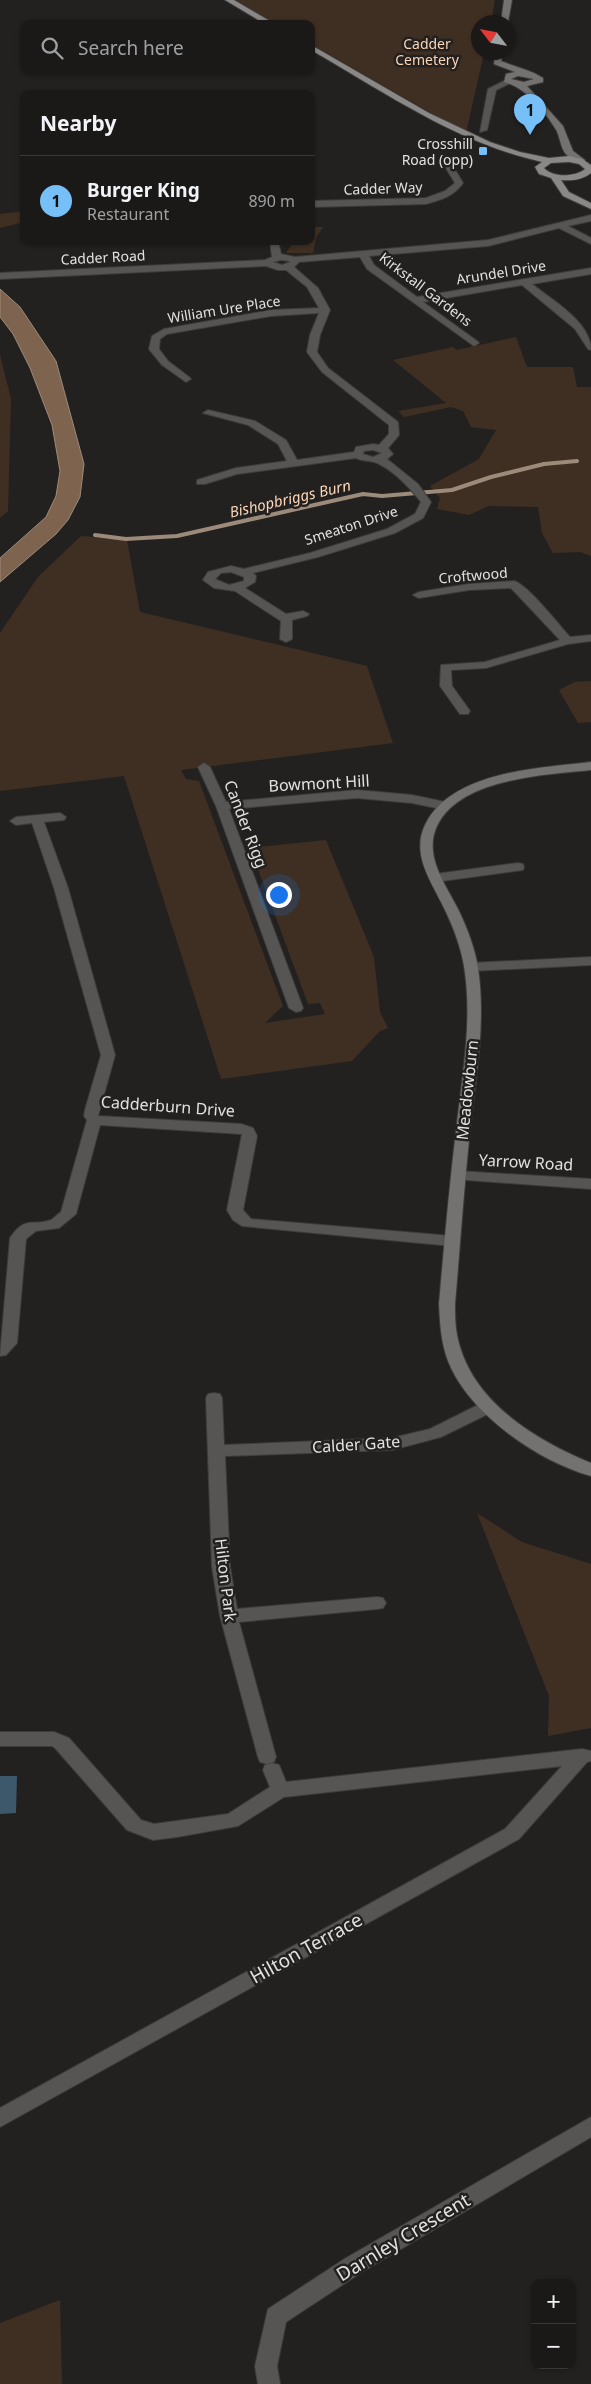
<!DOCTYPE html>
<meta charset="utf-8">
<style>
:root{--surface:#1a1918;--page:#272625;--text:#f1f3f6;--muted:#9fa0a2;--line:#383837;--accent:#76c0f7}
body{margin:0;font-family:"Noto Sans",sans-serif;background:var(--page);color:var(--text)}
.controls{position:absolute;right:15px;bottom:15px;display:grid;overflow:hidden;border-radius:10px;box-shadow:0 1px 4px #0004}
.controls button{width:45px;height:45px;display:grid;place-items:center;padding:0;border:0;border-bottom:1px solid var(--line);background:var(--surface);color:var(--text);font:25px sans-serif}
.compass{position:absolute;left:471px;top:15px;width:45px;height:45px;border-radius:50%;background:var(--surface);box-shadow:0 1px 4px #0004;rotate:302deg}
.you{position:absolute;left:278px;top:894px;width:18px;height:18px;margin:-12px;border:4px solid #fff;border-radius:50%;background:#1a73e8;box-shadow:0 0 0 8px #1a73e833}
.badge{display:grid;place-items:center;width:32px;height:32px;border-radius:50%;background:var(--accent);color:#111;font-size:16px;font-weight:700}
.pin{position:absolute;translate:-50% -41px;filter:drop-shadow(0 1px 2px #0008)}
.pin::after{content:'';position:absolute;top:26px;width:18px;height:15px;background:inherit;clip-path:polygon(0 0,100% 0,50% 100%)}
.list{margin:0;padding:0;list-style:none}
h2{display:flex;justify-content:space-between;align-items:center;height:65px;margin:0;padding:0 20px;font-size:21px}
h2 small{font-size:16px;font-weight:400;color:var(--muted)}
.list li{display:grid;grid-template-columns:32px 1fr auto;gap:15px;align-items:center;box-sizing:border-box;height:90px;padding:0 20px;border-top:1px solid var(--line)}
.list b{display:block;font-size:19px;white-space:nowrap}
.list p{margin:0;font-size:16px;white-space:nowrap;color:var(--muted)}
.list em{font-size:16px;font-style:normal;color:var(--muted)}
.icon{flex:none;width:28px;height:28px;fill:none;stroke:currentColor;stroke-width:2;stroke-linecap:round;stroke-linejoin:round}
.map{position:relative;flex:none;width:591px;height:2384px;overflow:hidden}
.search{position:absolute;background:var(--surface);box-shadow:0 1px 4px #0004;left:20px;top:20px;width:295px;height:55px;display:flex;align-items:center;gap:12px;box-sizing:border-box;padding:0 18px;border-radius:10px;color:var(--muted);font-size:19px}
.panel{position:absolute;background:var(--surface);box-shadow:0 1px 4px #0004;left:20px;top:90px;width:295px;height:155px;border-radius:10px}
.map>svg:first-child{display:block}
.green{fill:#3f2f22}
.water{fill:#7e644f;stroke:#9c8a7a}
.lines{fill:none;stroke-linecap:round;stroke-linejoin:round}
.stream{stroke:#9c8a7a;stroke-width:4}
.building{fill:#3d576b}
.street-casing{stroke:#3e3c3b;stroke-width:2}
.secondary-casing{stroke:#3e3c3b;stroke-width:2}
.primary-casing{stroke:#3e3c3b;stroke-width:2}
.street{fill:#565554;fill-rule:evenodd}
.secondary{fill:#737270;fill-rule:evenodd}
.primary{fill:#8a8886;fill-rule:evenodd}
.poi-dot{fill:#76c0f7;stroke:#232120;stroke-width:2}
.labels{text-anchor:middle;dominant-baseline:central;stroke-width:5;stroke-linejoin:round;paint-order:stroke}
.far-park-label{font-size:14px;fill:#fbd4b5;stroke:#232120}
.far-poi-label{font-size:14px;fill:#e2e1e0;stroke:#232120;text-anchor:end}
.far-street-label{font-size:14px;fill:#e2e1e0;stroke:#232120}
.far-water-label{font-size:15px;font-style:italic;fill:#fcd6b6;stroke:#232120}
.street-label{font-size:16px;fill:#e2e1e0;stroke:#232120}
.near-street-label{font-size:19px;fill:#e2e1e0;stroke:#232120}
</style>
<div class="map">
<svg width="591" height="2384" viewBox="0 0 591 2384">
<rect width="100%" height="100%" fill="#232120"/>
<!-- green -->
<g class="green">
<polygon points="233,0 495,0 491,22 478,22 478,52 484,53 466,133 311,44 311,24 275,24"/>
<polygon points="24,211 24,222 0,228 0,214"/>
<polygon points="311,227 323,227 316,238 313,253 286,253 291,246 286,241 311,241"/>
<polygon points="516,337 527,367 573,367 577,387 591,387 591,556 580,552 553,553 542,533 538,507 489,506 469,515 437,509 440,498 430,486 479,459 496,430 471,427 463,411 451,407 404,417 398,411 446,403 393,360 453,347 457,350"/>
<polygon points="0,355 11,399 8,511 0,518"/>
<polygon points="81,536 127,540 140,612 367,666 393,743 181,770 186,779 199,781 283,1006 265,1023 325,1014 320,1003 308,1004 250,848 326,840 374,957 380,1012 388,1028 380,1031 352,1061 221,1079 124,776 0,791 0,633 38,577"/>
<polygon points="591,681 591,722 578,723 559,690 575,682"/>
<polygon points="477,1513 522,1542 591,1564 591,1728 548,1736 549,1696"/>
<polygon points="60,2300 62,2384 0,2384 0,2323"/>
</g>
<!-- water -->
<polygon class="water" points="0,289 20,307 56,361 84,464 80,497 68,520 56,534 0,582 0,558 46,517 56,496 60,471 52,425 30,368 13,334 0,317"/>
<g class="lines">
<!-- stream -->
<polyline class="stream" points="95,535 126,539 177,536 363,494 382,496 452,490 491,477 544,464 577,461"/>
</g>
<!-- building -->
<polygon class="building" points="0,1776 17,1776 16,1813 0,1814"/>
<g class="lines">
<defs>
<g id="street">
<polygon points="506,80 513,82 496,90 487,130 480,132 488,89"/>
<path d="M445,163H451L463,183C454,196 441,200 426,204L311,207V201L426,198L445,191L455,183L444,165Z"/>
<path d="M591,215V221L568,226L591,238V244L559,228L488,246L369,256L374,265L417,297L591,268V274L532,284C552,300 591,322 591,350L588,349L575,329L522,285L423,302L477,341L479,343L474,346L367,269L360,257L299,262L294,267L318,288L330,310L320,335L317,352L328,368L398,422L399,435L388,448L393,454L387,459L418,484L431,502L423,518L395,533L318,557L253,573L256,576L255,582L245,588L286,614L303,611L309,614L307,616L292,620V639L286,642L280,639L281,621L235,591L214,588L203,580L208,572L231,566L244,569L310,553L387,529L415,514L421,502C410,488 395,472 379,464C373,460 364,462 356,458L237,474L205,484H197V480L236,468L287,461L278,444L248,425L203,413L208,410L255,421L286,440L297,460L354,452L356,447L373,444L379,445L389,434V425L322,372L307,352L310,335L319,313L271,316L167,334L160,339L159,349L168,361L189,377L191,379L186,382L162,365L149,349L152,336L164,329L271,310L319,308L307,287L286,270H278L266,266L0,279V273L265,260L272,257L270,241H278L281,254L295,257L488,240ZM281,260L289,261L290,262L282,265L273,262ZM373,450L382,453L373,457L363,454L364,451ZM231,572L244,577V581L229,585L215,579L221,573Z"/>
<path d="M514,581C527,584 559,625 570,637L591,635V641L568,644L486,668L451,670L452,686L470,711L468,714H460L440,686L441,665L485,662L560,640L511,588L469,590L419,598L413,595L419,592L469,584Z"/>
<polygon points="204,763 210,767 226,802 357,790 412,795 450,803 452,806 446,810 412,803 357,798 229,809 303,1008 301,1011 296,1012 289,1008 216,806 198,767"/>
<path d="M60,813L66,817L64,820L44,822L68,888L115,1055L98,1116L241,1124L253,1128L257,1136L243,1210L251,1219L452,1236L457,1238L460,1241L457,1244L452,1246L242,1226L233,1220L227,1210L242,1134L100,1125L76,1214L59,1228L36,1231L26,1239L17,1343L6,1355L0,1356L10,1238C26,1214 34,1227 51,1220C54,1218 58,1214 61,1212L87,1120L84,1116L85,1110L101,1055L54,888L32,823L16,825L10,821L16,817Z"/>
<polygon points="518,863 523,864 524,867 523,870 435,882 429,878 435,874"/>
<polygon points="591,957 591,965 471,971 464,967 471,963"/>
<polygon points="458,1171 591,1179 591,1189 453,1179 451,1176"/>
<polygon points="214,1393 220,1394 222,1398 224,1445 392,1438 430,1429 482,1403 494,1403 496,1407 494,1411 441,1437 392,1450 225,1456 230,1567 237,1609 377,1597 383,1598 386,1603 383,1608 377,1609 239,1622 276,1757 274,1762 267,1764 260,1762 258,1757 220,1616 212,1567 206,1398 208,1394"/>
<polygon points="0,1732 54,1732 69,1738 141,1820 154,1824 228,1814 270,1787 263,1770 265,1765 272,1763 279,1765 286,1782 582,1749 591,1751 591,1761 587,1762 519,1839 0,2127 0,2108 505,1829 562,1766 284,1797 238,1826 177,1837 153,1840 127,1830 55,1748 52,1746 0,1746"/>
<polygon points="591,2117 591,2137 362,2272 286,2322 277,2366 280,2384 258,2384 255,2366 268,2309 346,2258"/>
</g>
<g id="secondary">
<polygon points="504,0 512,0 508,22 501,22"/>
<path d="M495,52H503L501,61C515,67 531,70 543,78V82L527,86L563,126L573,151L585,160V164C579,165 569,158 565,153C560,146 560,135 555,128C543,109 526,88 504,82L506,74L515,72L494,64ZM518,76L534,79L524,82L511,79Z"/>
<path d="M591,762V770C545,775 460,778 437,826C423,856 446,885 459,911C467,928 475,948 478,968C486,1022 476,1077 470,1130C464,1188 460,1246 455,1304C455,1314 455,1325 457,1335C470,1401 534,1439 591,1463V1476C538,1461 469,1414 448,1361C441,1342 440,1324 439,1304C444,1246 449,1189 456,1131C462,1077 473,1021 464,966C461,948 454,929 446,912C434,885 410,856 425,825C451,771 540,768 591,762Z"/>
</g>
<g id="primary">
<polygon points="225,0 234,0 275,24 265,24"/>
<path d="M311,45L429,113L490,142L520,152L549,158L569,156L582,159L591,165V173C582,180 572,181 561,180L569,192L591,203V209L563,196L551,178L539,174L535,167L542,162C457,143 386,93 311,50ZM569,162L579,164L585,169C575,177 553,178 544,168L551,163Z"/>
</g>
</defs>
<!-- street casing -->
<use href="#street" class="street-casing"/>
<!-- secondary casing -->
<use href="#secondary" class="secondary-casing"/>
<!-- primary casing -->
<use href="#primary" class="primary-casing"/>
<!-- street -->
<use href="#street" class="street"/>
<!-- secondary -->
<use href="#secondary" class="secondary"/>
<!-- primary -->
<use href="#primary" class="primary"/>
</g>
<!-- markers -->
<rect class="poi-dot" x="478" y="146" width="10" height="10" rx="2.5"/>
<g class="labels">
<!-- far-park labels -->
<g class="far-park-label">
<text x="427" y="43">Cadder<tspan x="427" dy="16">Cemetery</tspan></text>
</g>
<!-- far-poi labels -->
<g class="far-poi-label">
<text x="473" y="143">Crosshill<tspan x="473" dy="16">Road (opp)</tspan></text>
</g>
<!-- far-street labels -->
<g class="far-street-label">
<text transform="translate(383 188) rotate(-2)">Cadder Way</text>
<text transform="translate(103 257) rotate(-3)">Cadder Road</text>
<text transform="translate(501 272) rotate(-9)">Arundel Drive</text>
<text transform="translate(426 289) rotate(37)">Kirkstall Gardens</text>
<text transform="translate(224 309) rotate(-9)">William Ure Place</text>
<text transform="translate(351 525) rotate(-18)">Smeaton Drive</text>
<text transform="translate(473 575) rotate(-5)">Croftwood</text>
</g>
<!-- far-water labels -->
<g class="far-water-label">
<text transform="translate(290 498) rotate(-13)">Bishopbriggs Burn</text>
</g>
<!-- street labels -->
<g class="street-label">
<text transform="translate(319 783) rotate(-3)">Bowmont Hill</text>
<text transform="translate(246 824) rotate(69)">Cander Rigg</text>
<text transform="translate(467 1090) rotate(-84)">Meadowburn</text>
<text transform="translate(168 1106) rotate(4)">Cadderburn Drive</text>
<text transform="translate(526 1162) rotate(3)">Yarrow Road</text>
<text transform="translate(356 1444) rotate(-4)">Calder Gate</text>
<text transform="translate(226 1580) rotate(83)">Hilton Park</text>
</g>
<!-- near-street labels -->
<g class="near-street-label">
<text transform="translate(306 1948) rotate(-29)">Hilton Terrace</text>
<text transform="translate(403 2237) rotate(-31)">Darnley Crescent</text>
</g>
</g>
</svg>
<div class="controls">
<button>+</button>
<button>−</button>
</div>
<svg class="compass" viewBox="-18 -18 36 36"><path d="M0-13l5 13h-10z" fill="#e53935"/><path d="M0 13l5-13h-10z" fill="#9fa0a2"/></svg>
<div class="you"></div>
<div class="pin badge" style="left:530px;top:135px">1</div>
<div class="search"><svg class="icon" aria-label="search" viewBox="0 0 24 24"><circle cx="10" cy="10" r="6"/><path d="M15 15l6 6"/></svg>Search here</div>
<section class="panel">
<h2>Nearby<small></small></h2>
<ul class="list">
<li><span class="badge">1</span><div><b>Burger King</b><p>Restaurant</p></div><em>890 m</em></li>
</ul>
</section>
</div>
